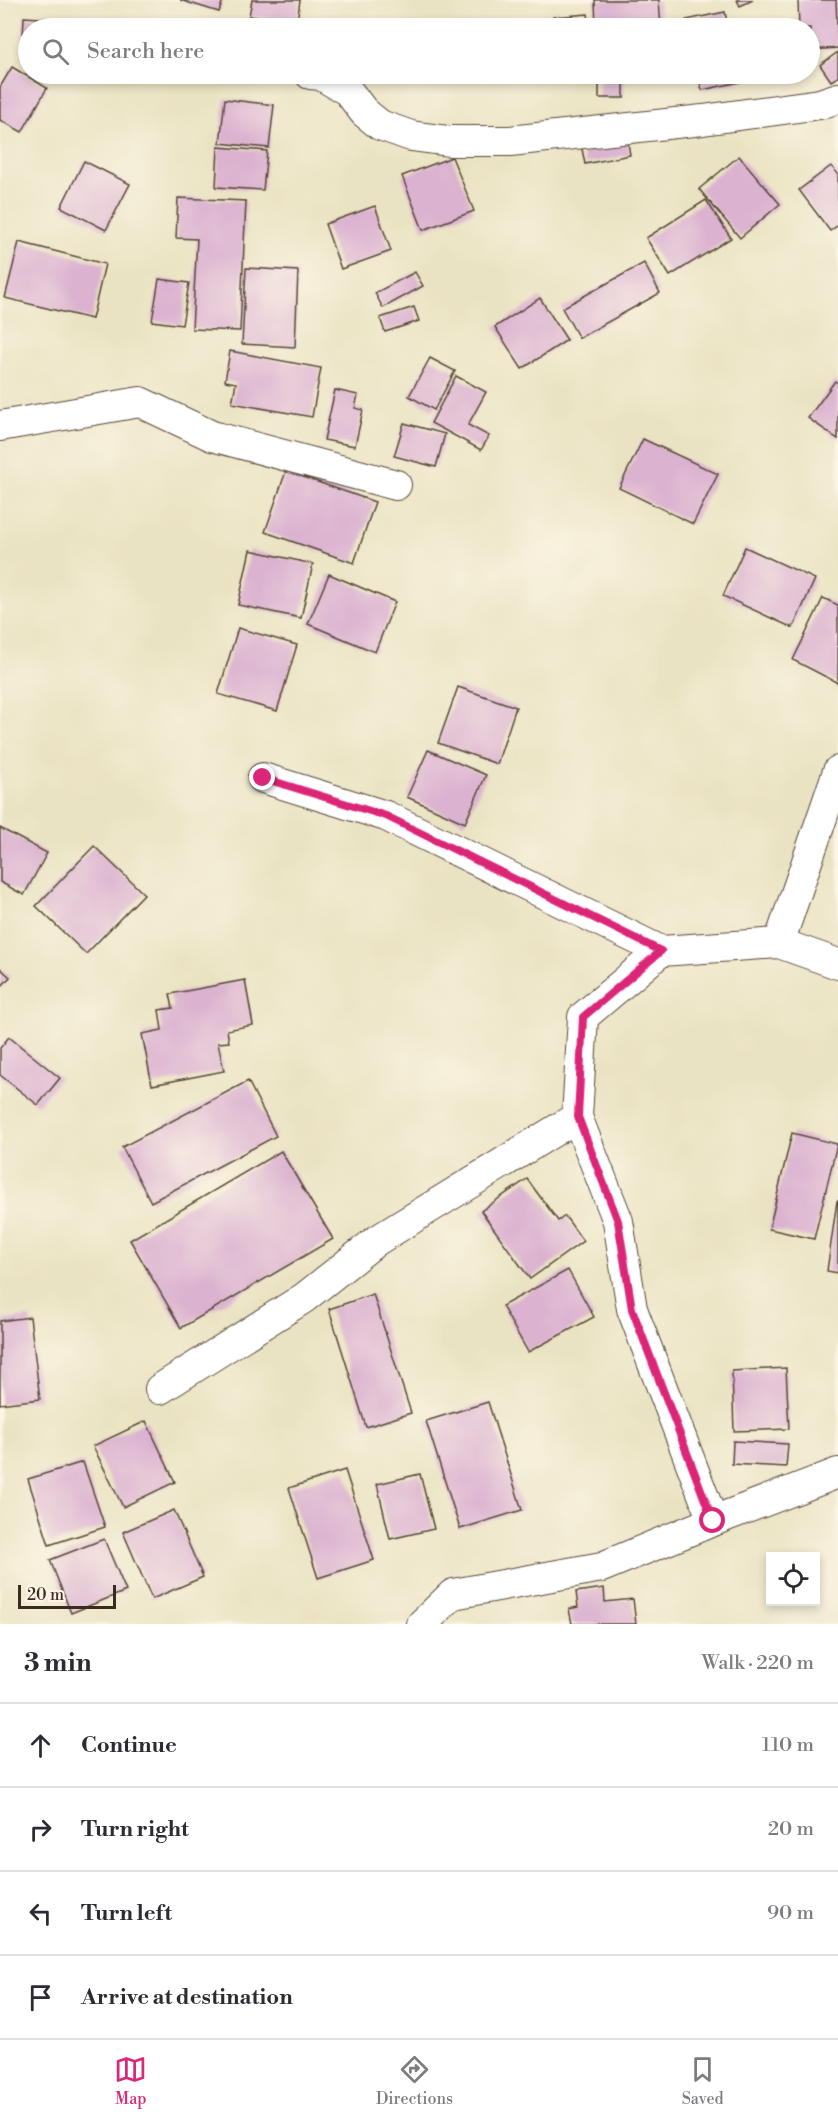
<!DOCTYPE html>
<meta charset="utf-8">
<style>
:root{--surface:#fff;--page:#f7f7f7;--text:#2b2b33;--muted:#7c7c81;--line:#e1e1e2;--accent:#db2777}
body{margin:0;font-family:"Libre Bodoni",serif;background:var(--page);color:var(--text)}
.controls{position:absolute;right:18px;bottom:18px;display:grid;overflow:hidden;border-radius:0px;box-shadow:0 3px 9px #0003}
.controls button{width:54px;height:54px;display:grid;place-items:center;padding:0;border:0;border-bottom:2px solid var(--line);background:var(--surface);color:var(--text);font:30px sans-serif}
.scale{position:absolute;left:18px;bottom:15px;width:98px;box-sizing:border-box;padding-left:6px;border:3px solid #3b2a1e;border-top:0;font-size:16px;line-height:21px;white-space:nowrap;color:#3b2a1e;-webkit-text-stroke:4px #fcf5e5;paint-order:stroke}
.stop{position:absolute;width:18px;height:18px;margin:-14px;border:4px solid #db2777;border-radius:50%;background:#fff}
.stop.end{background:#db2777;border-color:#fff;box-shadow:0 2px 6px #0008}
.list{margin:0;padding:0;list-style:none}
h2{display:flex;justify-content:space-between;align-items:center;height:78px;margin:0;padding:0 24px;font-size:26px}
h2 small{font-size:20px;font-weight:400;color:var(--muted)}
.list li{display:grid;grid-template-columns:39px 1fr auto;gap:18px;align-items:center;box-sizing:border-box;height:84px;padding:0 24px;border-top:2px solid var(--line)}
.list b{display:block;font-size:22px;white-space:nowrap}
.list em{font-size:20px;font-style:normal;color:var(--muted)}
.icon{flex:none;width:33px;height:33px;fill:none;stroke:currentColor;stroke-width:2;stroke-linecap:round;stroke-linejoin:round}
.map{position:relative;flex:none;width:838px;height:1624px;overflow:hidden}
.search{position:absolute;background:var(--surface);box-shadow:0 3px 9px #0003;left:18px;right:18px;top:18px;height:66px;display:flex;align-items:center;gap:15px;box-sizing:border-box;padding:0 21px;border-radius:33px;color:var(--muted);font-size:22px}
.sheet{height:414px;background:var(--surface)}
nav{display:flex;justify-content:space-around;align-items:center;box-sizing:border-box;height:84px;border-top:2px solid var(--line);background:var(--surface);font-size:16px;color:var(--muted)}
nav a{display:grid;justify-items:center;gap:3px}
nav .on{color:var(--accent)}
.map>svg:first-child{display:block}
.building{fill:#dbb2d0}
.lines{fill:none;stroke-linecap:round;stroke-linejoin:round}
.street-casing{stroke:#554637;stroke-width:32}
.street{stroke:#fff;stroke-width:30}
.route{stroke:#db2777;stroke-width:8}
</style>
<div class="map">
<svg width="838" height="1624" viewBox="0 0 838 1624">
<rect width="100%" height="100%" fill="#fcf5e5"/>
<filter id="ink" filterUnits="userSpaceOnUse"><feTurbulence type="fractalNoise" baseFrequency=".0167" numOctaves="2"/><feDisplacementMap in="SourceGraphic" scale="12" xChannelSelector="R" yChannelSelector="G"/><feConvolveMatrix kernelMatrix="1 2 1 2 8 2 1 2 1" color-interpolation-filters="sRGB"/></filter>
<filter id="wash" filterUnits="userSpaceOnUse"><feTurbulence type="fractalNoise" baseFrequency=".008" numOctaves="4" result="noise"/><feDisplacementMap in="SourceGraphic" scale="24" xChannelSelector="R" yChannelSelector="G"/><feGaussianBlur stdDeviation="1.35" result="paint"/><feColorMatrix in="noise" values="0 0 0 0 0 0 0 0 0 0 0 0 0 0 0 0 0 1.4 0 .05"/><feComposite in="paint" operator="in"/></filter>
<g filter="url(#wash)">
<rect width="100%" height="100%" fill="#eae3c3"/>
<g id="blocks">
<!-- building -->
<g class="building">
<polygon points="180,0 223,0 219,12"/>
<polygon points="252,0 300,0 297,22 249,16"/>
<polygon points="595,0 659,0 661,28 596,28"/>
<polygon points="737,0 753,0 740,6"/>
<polygon points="798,0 836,0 838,48 810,50 810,28 799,28"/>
<polygon points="725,12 728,28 688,28 686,20"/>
<polygon points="588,14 590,28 554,28 553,17"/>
<polygon points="24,17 72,20 71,28 28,28 28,59 22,59"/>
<polygon points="838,52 838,77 831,81 820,65"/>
<polygon points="12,67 47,88 22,132 0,120 0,87"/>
<rect x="599" y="74" width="25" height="24"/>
<polygon points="698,74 738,74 740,82 702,90"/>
<polygon points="225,99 274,105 269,148 220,143"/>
<polygon points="626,131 630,155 585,164 580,139"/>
<polygon points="218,147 267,151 263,190 216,187"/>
<polygon points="739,156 780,204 740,238 699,189"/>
<polygon points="452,157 474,211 423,230 402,176"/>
<polygon points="84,161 130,184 106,230 61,207"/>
<polygon points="831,166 838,174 838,225 830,231 799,190"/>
<polygon points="178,198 246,201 240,331 192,329 197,239 176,238"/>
<polygon points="706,200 731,238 670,276 646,238"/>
<polygon points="375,206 391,251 341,269 325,224"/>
<polygon points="19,242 105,264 92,319 5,298"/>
<polygon points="644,263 660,293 579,338 562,308"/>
<polygon points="246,268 298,271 295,347 242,344"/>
<polygon points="415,272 423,286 383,308 375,293"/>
<polygon points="159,279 189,283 182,325 152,321"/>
<polygon points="540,298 567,340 522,369 495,327"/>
<polygon points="414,307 419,321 385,332 380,318"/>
<polygon points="230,351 321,368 312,417 232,403 236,383 225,381"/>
<polygon points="430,358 455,371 434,410 409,396"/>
<polygon points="456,376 486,392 468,425 489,436 481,450 431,423"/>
<polygon points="835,381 838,383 838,439 808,418"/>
<polygon points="335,390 358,395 355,408 363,410 355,446 324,440"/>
<polygon points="404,423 445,434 436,467 394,456"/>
<polygon points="643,439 718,474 693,524 619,488"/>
<polygon points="286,471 375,502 354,563 265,532"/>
<polygon points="745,547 815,579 793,628 723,596"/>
<polygon points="250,550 313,564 301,618 238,605"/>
<polygon points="329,574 395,602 375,652 308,624"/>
<polygon points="823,598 838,605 838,683 793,660"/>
<polygon points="238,628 297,645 277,711 218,694"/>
<polygon points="458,687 516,707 497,764 438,743"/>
<polygon points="428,750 486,775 465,823 407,797"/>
<polygon points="0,828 47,853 24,895 0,882"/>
<polygon points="94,846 144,894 86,954 36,906"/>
<polygon points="0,968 10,977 0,988"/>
<polygon points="245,980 253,1025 227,1030 229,1042 218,1043 224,1071 152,1085 142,1034 162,1030 159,1010 173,1008 170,994"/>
<polygon points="9,1037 60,1078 38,1105 0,1075 0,1048"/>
<polygon points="248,1081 276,1136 151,1202 122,1147"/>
<polygon points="792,1133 837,1144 814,1239 769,1229"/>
<polygon points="281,1151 333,1239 181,1328 130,1240"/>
<polygon points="527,1179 558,1221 565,1216 583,1241 530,1279 481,1211"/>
<polygon points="837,1201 838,1201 838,1273 827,1271"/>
<polygon points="568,1270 594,1317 528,1352 502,1306"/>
<polygon points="373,1294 411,1413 366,1427 329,1309"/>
<polygon points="30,1317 40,1399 0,1404 0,1321"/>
<polygon points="786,1368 789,1429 734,1431 732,1371"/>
<polygon points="488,1402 522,1510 460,1529 426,1421"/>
<polygon points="146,1421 175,1482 123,1507 93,1446"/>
<polygon points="733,1441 788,1444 786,1467 732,1464"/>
<polygon points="83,1462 105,1527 49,1545 28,1479"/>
<polygon points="345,1470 374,1560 318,1578 289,1488"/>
<polygon points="420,1474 434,1529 390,1539 377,1484"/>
<polygon points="174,1510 203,1577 152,1599 123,1532"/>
<polygon points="104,1539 126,1591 71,1613 50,1560"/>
<polygon points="604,1588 605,1602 633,1599 636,1624 572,1624 569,1609 578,1607 576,1592"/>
</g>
</g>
</g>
<g filter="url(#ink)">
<use href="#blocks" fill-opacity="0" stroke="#554637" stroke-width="1.5"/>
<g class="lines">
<defs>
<g id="street">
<polyline points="310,74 321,75 348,91 364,112 380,125 411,136 449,141 510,141 703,120 820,104 838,98"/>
<polyline points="0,426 140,402 212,436 396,485"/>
<polyline points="263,778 386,816 661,951 779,943 838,964"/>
<polyline points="779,943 838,771"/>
<polyline points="661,951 583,1017 577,1117 618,1221 632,1309 713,1521"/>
<polyline points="160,1389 304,1298 376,1241 577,1117"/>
<polyline points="422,1624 453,1594 602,1567 713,1521 838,1473"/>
</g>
</defs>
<!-- street casing -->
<use href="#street" class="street-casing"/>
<!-- street -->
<use href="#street" class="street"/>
</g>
</g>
<g class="lines" filter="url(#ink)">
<!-- route -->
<polyline class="route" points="263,778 386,816 661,951 583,1017 578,1117 618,1221 632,1309 713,1521"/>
</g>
</svg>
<div class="controls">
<button><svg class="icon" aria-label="locate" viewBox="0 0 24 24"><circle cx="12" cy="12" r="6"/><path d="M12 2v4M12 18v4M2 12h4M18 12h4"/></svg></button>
</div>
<div class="scale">20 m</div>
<div class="stop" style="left:713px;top:1521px"></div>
<div class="stop end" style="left:263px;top:778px"></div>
<div class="search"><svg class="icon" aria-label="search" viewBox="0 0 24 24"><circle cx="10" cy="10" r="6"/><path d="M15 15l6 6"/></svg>Search here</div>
</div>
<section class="sheet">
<h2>3 min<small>Walk · 220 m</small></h2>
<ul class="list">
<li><svg class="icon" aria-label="ahead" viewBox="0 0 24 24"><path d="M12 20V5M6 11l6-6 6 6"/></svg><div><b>Continue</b></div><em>110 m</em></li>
<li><svg class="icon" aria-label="right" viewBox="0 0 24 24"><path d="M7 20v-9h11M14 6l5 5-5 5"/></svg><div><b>Turn right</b></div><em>20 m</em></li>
<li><svg class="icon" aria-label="left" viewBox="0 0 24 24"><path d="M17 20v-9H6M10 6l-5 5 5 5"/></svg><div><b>Turn left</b></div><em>90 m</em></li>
<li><svg class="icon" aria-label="arrive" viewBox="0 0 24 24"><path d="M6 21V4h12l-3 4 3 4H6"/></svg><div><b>Arrive at destination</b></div></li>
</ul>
</section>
<nav>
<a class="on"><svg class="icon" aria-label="map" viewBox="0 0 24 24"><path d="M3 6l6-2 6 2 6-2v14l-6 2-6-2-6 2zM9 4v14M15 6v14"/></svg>Map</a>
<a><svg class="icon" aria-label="directions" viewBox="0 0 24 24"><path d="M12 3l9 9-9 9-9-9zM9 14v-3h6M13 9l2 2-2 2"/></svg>Directions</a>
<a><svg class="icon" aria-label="saved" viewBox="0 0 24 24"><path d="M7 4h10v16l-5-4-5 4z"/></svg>Saved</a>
</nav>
